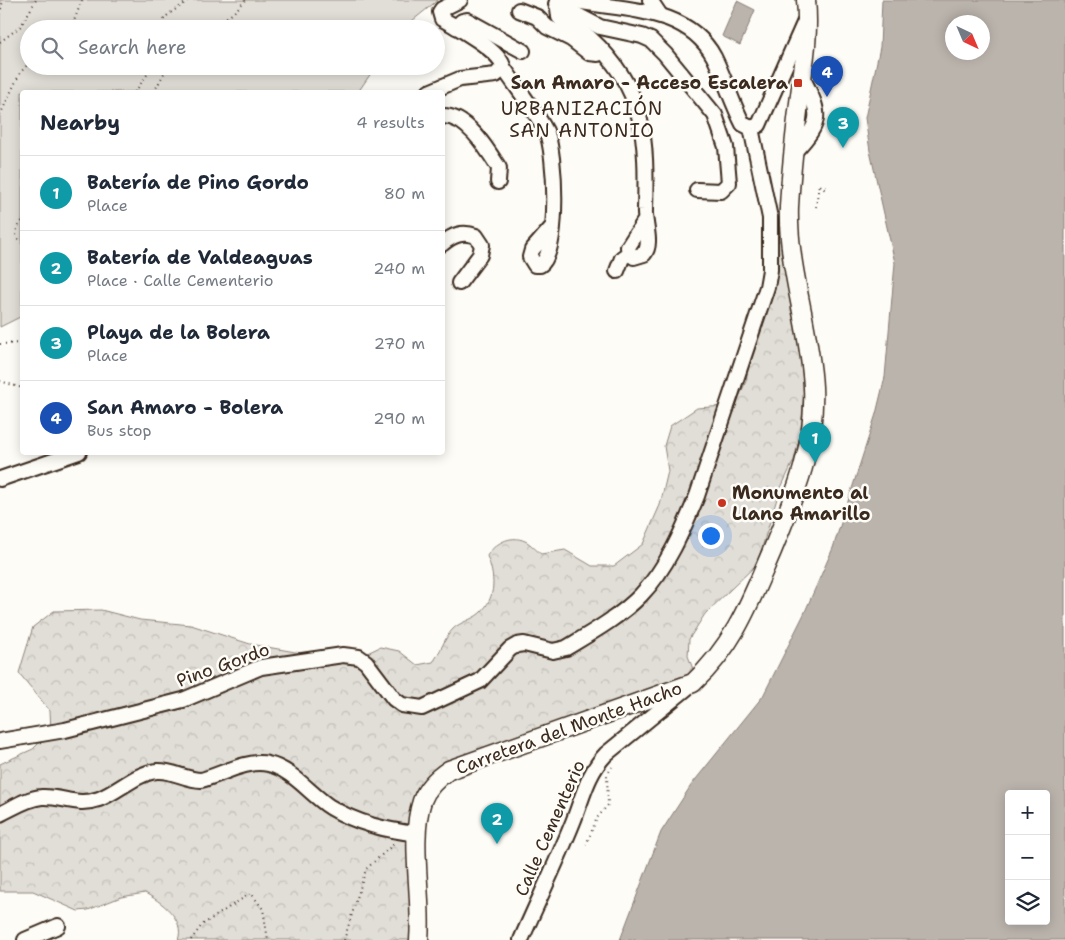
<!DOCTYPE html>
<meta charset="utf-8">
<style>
:root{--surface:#fff;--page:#f6f6f7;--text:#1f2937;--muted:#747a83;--line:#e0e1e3;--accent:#2563eb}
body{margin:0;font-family:"Shantell Sans",sans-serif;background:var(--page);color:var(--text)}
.controls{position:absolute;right:15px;bottom:15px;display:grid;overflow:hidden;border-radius:5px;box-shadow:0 2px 12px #0003}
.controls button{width:45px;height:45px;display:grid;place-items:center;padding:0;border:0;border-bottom:1px solid var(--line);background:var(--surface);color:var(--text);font:25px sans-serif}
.compass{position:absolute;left:945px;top:15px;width:45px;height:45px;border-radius:50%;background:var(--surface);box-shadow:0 2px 12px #0003;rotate:136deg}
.you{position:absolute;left:710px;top:535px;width:18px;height:18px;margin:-12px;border:4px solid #fff;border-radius:50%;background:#1a73e8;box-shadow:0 0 0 8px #1a73e833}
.badge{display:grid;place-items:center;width:32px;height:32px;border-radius:50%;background:var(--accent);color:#fff;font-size:16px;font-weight:700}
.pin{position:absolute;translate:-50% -41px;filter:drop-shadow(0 1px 2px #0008)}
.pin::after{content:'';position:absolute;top:26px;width:18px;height:15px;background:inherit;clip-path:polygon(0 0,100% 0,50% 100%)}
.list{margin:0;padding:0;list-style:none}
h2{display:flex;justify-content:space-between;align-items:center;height:65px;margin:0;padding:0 20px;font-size:21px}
h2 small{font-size:16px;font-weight:400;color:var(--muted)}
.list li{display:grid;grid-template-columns:32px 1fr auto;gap:15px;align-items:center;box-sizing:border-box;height:75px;padding:0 20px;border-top:1px solid var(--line)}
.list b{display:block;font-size:19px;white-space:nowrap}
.list p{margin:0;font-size:16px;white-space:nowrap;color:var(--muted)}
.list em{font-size:16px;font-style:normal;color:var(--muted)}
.icon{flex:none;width:28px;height:28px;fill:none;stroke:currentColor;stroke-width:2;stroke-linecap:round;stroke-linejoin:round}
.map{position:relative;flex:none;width:1065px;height:940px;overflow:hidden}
.search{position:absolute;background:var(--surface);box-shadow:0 2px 12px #0003;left:20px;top:20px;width:425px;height:55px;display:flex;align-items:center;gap:12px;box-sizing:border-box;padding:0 18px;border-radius:28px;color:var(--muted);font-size:19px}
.panel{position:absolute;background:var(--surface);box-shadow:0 2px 12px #0003;left:20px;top:90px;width:425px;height:365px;border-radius:5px}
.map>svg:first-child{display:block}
.green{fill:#e1ded7;stroke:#8e847a}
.forest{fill:url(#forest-crowns);stroke:#8e847a}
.water{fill:#bbb4ad;stroke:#887d74;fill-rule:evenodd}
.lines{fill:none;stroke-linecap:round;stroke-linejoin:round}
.minor-casing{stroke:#3b2a1e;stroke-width:18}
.major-casing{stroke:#3b2a1e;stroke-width:21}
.path{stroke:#3b2a1e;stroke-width:2;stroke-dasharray:1 4;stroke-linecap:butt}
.minor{stroke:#fdfcf7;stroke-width:14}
.major{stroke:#fdfcf7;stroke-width:18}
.poi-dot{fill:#c8321e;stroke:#fdfcf7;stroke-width:2}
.labels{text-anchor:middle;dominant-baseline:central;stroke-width:5;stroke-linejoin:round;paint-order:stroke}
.poi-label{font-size:18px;font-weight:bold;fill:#3b2a1e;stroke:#fdfcf7;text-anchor:end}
.street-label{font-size:18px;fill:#3b2a1e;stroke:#fdfcf7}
.neighbourhood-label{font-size:19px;letter-spacing:1px;fill:#3b2a1e;stroke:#fdfcf7}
</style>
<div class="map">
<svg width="1065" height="940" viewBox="0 0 1065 940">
<defs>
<pattern id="forest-crowns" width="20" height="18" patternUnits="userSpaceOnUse" patternTransform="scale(1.25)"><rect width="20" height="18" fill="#e1ded7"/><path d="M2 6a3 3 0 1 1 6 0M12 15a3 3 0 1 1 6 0" fill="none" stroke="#c2bfb8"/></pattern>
</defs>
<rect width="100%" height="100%" fill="#fdfcf7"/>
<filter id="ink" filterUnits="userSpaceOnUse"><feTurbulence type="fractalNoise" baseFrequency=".02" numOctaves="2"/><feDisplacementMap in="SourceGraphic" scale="10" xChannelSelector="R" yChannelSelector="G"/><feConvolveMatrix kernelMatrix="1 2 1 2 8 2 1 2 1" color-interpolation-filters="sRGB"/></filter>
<g filter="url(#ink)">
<!-- green -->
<polygon class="green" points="0,0 438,0 402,29 29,29 29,66 376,66 358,92 22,92 22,316 0,327"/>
<!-- forest -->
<path class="forest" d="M785,239L806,362L801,432L794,460L779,492L757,564L705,614L689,639L688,656L693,669L690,680L447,779L429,799L412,940H178C186,919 160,901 145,893L121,897L88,910L78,911L33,891H0V764L33,749L51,731L50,711L19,673L33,627L54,611L101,610L140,620L191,625L250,644L301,653L363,655L380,647L399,651L417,665L433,662C441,652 444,638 453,629C460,622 472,620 480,613C497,597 495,576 487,556C494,544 510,534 525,541C530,543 537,551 541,554L565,550L592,566H614L643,544L660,505L668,471L664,446L670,426L697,408L725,406L740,395L746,381L751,347L773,289L776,242Z"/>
<!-- water -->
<g class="water">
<path d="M882,0H1065V940H620L661,832L692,784L763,696L804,614L833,548L876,414L885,377L895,263L870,151L865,118L880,47ZM952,22H982V52H952ZM1009,794H1046V921H1009Z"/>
<polygon points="737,1 755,10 740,45 722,36"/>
</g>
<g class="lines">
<defs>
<g id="minor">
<path d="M557,0L559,17C567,26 581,30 590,38C646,89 647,140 645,210C644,223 653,244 644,254L634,257L629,253L628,247L644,222"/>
<path d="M570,0C620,11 686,5 714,57C725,79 732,103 743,124L751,128"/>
<polyline points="650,0 660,15"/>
<polyline points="556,4 600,27 642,36 651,40 665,54 715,115 726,147 729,183 721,191 697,190"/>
<polyline points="519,10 537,17 547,27 571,39 589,53 598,54 602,51"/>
<polyline points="456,27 462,21 467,20 523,51"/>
<path d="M503,67C517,88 534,109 546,131C556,152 560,253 540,265H535L530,257L532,250L553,226"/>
<path d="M429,92L460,79L496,75L503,67C502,52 456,26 442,19L440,12L442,9L460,0"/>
<path d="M442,116C467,115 487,149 499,168L498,182"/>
<polyline points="751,128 759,125 805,21"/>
<path d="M795,151C824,120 820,114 803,78"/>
<path d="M442,244C453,235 462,231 476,236L482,245L480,255L459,283"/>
<polyline points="617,271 622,258 629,253"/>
<polyline points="0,479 79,452"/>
<path d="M0,741L65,730L183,700L261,667L343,655L359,657L366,662L394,699L402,705L422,708L480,681L510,649L517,645L524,644L553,651L566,648C591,633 621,616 641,595C667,568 683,530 697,496L767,287L770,270V218L751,128"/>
<path d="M0,814C13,808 27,798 42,797C63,796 77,807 99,799C118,792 136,773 157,771C173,770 186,780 201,780C221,775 247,759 268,764C292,769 310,794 330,807C358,824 386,830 417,834"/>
<polyline points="25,940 58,926"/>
<path d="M521,940C538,901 557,862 573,822C583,797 587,774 606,754L687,688"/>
</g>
<path id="major" d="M419,940C423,898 409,840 422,801C427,787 437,778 449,770L693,683C735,644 750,602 772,551C794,497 816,447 813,387C810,327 787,268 789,207C791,167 796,126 801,87C805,57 809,30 806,0"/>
</defs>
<!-- minor casing -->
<use href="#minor" class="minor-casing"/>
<!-- major casing -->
<use href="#major" class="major-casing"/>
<!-- path -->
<g class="path">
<polyline points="0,14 3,0"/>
<polyline points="222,20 232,14 246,0"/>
<polyline points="222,20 224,29"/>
<polyline points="71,29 82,0"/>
<path d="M160,29C163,13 177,11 188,0"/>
<polyline points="210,29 213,20 222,20"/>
<polyline points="0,42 21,26 36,0"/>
<polyline points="135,92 153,66"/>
<polyline points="154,92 168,66"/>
<polyline points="0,115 20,73 29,63"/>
<polyline points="816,207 819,184 825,190 827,182"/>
<polyline points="22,221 17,228 16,236 22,243"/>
<polyline points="0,344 22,343"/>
<polyline points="0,381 22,388"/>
<polyline points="586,845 597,818 608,805 607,775 612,767"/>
<polyline points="191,940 202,925 251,893 263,909 268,940"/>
<polyline points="344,940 366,869 396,842"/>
</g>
<!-- minor -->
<use href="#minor" class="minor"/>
<!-- major -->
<use href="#major" class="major"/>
</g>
</g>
<!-- markers -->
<g class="poi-dot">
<rect x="793" y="78" width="10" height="10" rx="2.5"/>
<circle cx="722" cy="503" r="5"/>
</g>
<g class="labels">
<!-- poi labels -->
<g class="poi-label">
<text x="788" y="83">San Amaro - Acceso Escalera</text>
<text x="732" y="493" text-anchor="start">Monumento al<tspan x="732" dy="21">Llano Amarillo</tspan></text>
</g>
<!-- street labels -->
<g class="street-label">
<text transform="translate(223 665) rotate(-20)">Pino Gordo</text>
<text transform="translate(569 728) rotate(-20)">Carretera del Monte Hacho</text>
<text transform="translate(550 828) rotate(-66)">Calle Cementerio</text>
</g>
<!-- neighbourhood labels -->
<g class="neighbourhood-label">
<text x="582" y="108">URBANIZACIÓN<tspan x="582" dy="22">SAN ANTONIO</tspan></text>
</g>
</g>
</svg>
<div class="controls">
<button>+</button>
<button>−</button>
<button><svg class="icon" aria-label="layers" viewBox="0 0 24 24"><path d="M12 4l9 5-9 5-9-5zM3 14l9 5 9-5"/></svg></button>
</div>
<svg class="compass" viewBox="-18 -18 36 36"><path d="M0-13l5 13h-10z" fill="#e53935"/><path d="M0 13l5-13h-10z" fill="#747a83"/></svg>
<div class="you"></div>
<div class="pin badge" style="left:815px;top:463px;background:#0f9aa8">1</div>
<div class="pin badge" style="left:497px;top:844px;background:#0f9aa8">2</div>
<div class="pin badge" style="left:843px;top:148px;background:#0f9aa8">3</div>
<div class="pin badge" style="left:827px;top:97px;background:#1a4fb4">4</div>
<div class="search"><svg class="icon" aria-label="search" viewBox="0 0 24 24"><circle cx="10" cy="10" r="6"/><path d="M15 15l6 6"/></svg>Search here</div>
<section class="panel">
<h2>Nearby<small>4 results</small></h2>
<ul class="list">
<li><span class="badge" style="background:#0f9aa8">1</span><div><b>Batería de Pino Gordo</b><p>Place</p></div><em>80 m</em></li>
<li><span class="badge" style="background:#0f9aa8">2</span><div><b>Batería de Valdeaguas</b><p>Place · Calle Cementerio</p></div><em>240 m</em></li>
<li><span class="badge" style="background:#0f9aa8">3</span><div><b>Playa de la Bolera</b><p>Place</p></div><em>270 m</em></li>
<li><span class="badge" style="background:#1a4fb4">4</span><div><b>San Amaro - Bolera</b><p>Bus stop</p></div><em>290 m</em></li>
</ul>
</section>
</div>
